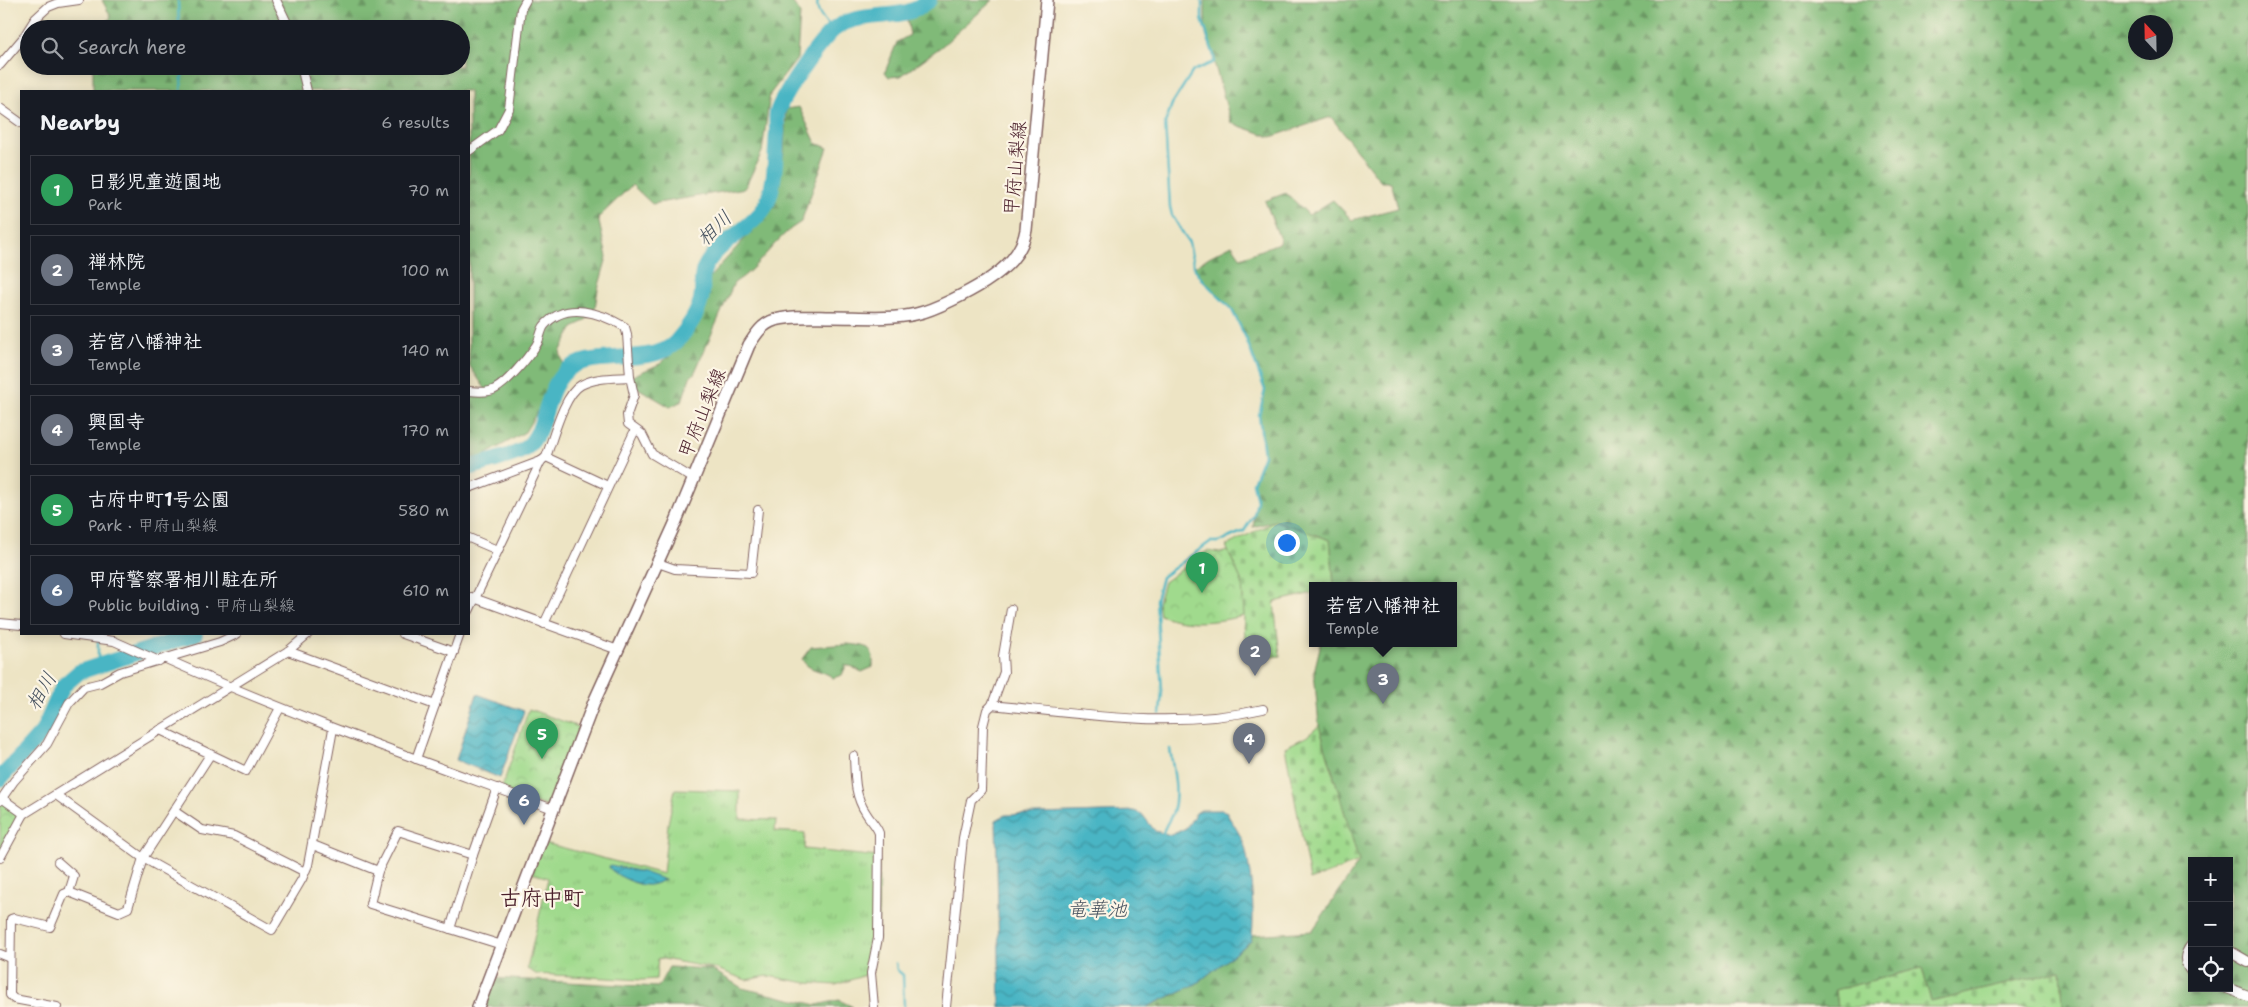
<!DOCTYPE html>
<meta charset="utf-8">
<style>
:root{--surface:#171b24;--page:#242831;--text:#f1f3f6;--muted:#9ea1a6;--line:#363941;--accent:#b45309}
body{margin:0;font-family:"Shantell Sans","Klee One",sans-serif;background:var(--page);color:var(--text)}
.controls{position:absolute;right:15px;bottom:15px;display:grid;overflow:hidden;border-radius:0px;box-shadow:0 2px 12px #0003}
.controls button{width:45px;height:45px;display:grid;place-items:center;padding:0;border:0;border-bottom:1px solid var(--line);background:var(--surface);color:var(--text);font:25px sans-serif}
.compass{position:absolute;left:2128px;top:15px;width:45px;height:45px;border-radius:50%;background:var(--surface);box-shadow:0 2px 12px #0003;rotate:338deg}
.you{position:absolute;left:1286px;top:542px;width:18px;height:18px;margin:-12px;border:4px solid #fff;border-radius:50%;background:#1a73e8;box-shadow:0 0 0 8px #1a73e833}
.badge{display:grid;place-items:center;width:32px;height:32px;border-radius:50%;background:var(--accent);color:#fff;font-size:16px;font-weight:700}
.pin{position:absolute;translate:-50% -41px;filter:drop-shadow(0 1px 2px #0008)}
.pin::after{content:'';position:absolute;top:26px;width:18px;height:15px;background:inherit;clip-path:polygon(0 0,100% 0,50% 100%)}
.popup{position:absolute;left:1309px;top:582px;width:148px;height:65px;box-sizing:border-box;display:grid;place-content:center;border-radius:0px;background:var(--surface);filter:drop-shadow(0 1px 4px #0005);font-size:16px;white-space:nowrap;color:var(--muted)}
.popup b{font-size:19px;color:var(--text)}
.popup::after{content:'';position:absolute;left:50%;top:100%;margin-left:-10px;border:10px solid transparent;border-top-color:var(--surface)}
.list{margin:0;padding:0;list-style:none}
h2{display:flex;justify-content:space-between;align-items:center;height:65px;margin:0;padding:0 20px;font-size:21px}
h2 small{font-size:16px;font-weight:400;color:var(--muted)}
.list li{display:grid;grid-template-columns:32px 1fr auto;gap:15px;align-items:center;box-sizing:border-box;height:70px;margin:0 10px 10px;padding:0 10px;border:1px solid var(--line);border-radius:0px}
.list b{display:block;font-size:19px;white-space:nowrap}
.list p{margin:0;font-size:16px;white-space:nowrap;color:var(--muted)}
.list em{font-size:16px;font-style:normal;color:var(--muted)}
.icon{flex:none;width:28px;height:28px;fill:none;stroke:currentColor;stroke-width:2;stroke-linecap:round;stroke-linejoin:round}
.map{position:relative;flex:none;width:2248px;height:1007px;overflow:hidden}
.search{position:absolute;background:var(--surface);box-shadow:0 2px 12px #0003;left:20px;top:20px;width:450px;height:55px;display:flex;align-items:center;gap:12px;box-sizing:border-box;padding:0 18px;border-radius:28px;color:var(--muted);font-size:19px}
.panel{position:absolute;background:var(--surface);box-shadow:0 2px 12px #0003;left:20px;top:90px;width:450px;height:545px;border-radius:0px}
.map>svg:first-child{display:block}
.grass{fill:url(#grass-tufts);stroke:#757c5c}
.forest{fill:url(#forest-firs);stroke:#656c52;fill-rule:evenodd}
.cemetery{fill:url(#cemetery-stones);stroke:#757c5c}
.park{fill:url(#park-crowns);stroke:#757c5c}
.water{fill:url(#water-waves);stroke:#496a78}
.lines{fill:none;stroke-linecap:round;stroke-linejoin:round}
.stream{stroke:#48b5c4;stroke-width:2.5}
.river{stroke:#48b5c4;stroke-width:16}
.minor-casing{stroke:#836461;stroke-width:10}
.secondary-casing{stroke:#836461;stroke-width:12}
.primary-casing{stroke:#836461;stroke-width:14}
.minor{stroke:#fff;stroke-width:8}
.secondary{stroke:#fff;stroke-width:10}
.primary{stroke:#fff;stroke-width:11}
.labels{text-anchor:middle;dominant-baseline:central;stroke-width:4.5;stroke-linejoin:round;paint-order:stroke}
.street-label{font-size:19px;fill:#4a1f2b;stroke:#fcf5e5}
.water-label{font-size:20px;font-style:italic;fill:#495461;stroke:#fcf5e5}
.quarter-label{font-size:21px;font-weight:bold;fill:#4a1f2b;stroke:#fcf5e5}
</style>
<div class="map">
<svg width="2248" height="1007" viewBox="0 0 2248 1007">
<defs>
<pattern id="grass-tufts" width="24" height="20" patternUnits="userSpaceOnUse" patternTransform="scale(1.25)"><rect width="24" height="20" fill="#a0da8d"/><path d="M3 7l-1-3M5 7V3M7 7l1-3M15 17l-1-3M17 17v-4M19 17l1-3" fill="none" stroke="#8bbb7a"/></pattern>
<pattern id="forest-firs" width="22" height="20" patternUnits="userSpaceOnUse" patternTransform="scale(1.25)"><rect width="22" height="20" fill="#80ba78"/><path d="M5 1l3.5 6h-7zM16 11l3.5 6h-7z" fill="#6b9763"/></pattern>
<pattern id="cemetery-stones" width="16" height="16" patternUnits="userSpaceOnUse" patternTransform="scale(1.25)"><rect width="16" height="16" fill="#a0da8d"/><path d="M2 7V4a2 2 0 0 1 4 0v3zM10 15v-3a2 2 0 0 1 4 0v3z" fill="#8bbb7a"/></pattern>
<pattern id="park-crowns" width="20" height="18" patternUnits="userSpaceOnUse" patternTransform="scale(1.25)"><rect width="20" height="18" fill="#a0da8d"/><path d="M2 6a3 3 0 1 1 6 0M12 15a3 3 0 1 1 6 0" fill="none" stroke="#8bbb7a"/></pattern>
<pattern id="water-waves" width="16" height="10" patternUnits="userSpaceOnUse" patternTransform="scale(1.25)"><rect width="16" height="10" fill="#48b5c4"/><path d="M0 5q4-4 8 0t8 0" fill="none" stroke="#3e939f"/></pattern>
</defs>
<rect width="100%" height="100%" fill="#fcf5e5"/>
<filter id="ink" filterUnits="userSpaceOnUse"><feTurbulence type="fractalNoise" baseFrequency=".02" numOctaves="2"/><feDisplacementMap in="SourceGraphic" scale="10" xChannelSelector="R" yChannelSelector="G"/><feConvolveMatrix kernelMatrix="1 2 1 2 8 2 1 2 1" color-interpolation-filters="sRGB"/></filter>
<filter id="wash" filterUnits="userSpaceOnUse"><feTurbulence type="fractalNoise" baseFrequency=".0096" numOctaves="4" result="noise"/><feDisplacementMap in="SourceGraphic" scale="20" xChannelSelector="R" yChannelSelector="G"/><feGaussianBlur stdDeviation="1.12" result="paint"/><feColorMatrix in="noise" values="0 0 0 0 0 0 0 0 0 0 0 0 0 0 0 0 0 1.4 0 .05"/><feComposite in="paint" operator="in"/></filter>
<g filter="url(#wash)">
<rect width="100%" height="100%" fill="#ede4c4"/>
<!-- grass -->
<polygon class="grass" points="675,789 740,791 740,819 776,820 775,831 805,833 804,849 879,857 878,938 871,973 836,985 807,983 768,976 746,980 717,969 658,958 656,979 642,980 536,974 527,969 548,878 530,872 541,842 663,874 668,824"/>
<!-- forest -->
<g class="forest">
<polygon points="102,0 791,0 800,13 797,59 770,94 762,152 745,188 652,204 632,185 598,218 607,257 598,289 594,314 572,329 560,352 564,367 525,432 469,464 469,391 486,390 469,365 469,91 93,91 93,66 461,66 461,29 101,29 111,17"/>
<polygon points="929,0 993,0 942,46 901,76 889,77 885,72 897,42 910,35 906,13"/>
<path d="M1205,0H2248V1007H2063L2061,971L1931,1002L1922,968L1835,990L1837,1007H1147L1196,984L1251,941L1252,935L1312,931L1359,862L1319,726L1314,672L1321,643H1453V585H1334L1330,540L1275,521L1253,527L1257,501L1253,483L1264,455L1259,415L1265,390L1246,338L1232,310L1199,276L1194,267L1209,257L1232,245L1241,258L1281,242L1265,201L1286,193L1309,215L1333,200L1352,220L1398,208L1391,182H1381L1331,117L1271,137L1231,123L1214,62V56L1205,31ZM2136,22H2166V52H2136ZM2192,861H2229V988H2192Z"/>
<path d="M799,107L816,143L828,148L801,222C774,237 761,267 734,283L694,374L690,377L682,401L670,407L631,384L630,377L662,363L689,330L703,302L704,287L709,278L773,207L784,152L786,109Z"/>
<path d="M847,644C867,646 874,645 873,667L862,672L850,666H846L842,675L833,678C823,669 808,672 802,659L811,647Z"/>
<polygon points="669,967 711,969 742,988 817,1005 839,1000 853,1007 484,1007 493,978 658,987"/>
</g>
<!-- cemetery -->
<g class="cemetery">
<polygon points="1275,521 1330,540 1334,585 1313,585 1313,593 1274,602 1280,656 1246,660 1242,582 1226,546"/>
<polygon points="1319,726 1359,862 1310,880 1285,747 1306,737"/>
<polygon points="1922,968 1931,1002 2061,971 2063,1007 1837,1007 1835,990"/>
</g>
<!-- park -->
<g class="park">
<path d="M1207,551L1220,553L1228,551L1242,582L1244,616C1215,622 1188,626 1160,615L1158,603L1164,582Z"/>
<polygon points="529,709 584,729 553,809 501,790"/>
<polygon points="0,801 24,814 0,858"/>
</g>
<!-- water -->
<g class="water">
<polygon points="477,694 524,711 500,778 456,760"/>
<path d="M1201,810H1222L1227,812C1232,823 1242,836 1245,847C1251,870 1256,918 1251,941L1196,984L1147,1007H1000L996,820L1005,815L1134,811L1142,814L1155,831L1171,835L1186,828L1196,813Z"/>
<path d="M610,865L643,872L665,880C659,882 652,886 645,885C637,885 612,874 609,867Z"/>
</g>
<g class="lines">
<!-- stream -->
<g class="stream">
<polyline points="178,0 179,29"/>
<path d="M818,0C814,12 826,22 833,31"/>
<polyline points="181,91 183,66"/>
<polyline points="96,634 98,639 98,665"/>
<polyline points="1160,714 1162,691 1156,600 1162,577 1210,542 1219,542 1244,531 1254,515 1257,501 1253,483 1264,455 1259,415 1265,390 1246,338 1232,310 1199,276 1194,267 1189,243 1172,215 1170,207 1165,123 1172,104 1193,71 1214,62 1214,56 1202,19 1202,0"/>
<path d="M1163,833C1165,825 1171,818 1173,812C1179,792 1173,769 1170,749"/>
<polyline points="896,963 897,970 903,975 904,1007"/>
</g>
<!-- river -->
<g class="river">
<path d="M469,468C481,464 518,455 526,448C548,429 544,392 565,372C587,348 651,368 676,342C687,330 701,310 702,293C703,284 700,276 705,267C717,242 756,227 767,203C776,181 775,155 777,132C777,126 776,119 777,113C782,95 815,49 829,34C856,5 905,26 929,0"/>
<polyline points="0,779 43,731 63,686 79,672 195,634"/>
</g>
</g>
</g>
<g filter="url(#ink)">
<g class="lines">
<defs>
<g id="minor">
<polyline points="276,0 290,29"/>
<polyline points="0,65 23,38 35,19 48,7 58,3 79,0"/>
<polyline points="301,66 307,91"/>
<polyline points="0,108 21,123"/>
<polyline points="469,151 498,130 509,109 521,9 526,0"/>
<path d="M469,391C477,392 488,393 495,389C508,382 527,359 535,347C540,341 540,332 544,326C566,300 601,313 625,327L627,334L630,377"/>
<polyline points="546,457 608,486"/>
<polyline points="469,488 541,461"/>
<polyline points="469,538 497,550"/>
<polyline points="658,563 675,569 751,573 758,510"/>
<polyline points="471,597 618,650"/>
<path d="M469,611L541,461L546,457C553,439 564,394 581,385C596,377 613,378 630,377L634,395L627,415L628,424L642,434L652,454L694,479"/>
<polyline points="0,623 21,625"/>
<polyline points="544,624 635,430"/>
<polyline points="64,634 114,641 159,661"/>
<polyline points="403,634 454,652"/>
<polyline points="288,651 435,705"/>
<path d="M166,659C293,716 423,761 553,809"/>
<path d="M992,705C1082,714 1173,730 1263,709"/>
<polyline points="160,730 246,771 280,708"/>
<path d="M854,756C855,776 854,795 866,813C870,820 876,825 879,833L878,938L871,973L874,1007"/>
<polyline points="416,759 460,634"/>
<polyline points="56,795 143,858 272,930 302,879 308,865 333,729"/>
<polyline points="3,799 24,814"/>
<polyline points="0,801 14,781 47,744 69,703 84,687 100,683 120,672 220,642 237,634"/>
<polyline points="174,811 202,830 234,836 305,872"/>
<polyline points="313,845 378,871"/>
<polyline points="473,855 398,831 378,871 370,904 502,945"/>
<polyline points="0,858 24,814 288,651 308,634"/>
<polyline points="58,862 74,876 69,892"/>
<polyline points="450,929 473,855 497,788"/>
<polyline points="0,954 10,958"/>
<polyline points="57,1007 14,999 10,995 11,919 14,918 50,927 64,894 69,892 119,912 128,908 143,858 210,755"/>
<polyline points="946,1007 963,838 971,800 981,790 983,726 987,710 992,705 1004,672 1003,656 1011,609"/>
</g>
<g id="secondary">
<path d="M2192,945C2184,955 2184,962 2192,972"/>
<polyline points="2229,951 2248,962"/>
<polyline points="2227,988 2248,996"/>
</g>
<path id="primary" d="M478,1007L594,702L674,526L749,345C756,334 762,324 775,320C793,315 814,317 832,317C860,317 890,320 916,314C935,310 969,292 985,282C1005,269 1022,254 1026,230L1047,0"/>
</defs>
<!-- minor casing -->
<use href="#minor" class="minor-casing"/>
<!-- secondary casing -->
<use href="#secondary" class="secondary-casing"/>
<!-- primary casing -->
<use href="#primary" class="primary-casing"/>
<!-- minor -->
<use href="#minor" class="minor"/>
<!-- secondary -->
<use href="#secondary" class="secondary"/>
<!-- primary -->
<use href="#primary" class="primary"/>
</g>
</g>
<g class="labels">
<!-- street labels -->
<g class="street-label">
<text transform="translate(1015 168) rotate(-85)">甲府山梨線</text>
<text transform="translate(702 413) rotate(-68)">甲府山梨線</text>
</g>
<!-- water labels -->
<g class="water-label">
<text transform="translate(714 228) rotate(-44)">相川</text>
<text transform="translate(41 691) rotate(-60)">相川</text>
<text x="1097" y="909">竜華池</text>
</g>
<!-- quarter labels -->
<g class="quarter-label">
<text x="542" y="898">古府中町</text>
</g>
</g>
</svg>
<div class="controls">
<button>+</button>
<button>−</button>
<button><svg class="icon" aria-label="locate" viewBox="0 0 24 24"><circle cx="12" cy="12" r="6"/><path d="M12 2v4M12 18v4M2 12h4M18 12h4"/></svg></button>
</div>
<svg class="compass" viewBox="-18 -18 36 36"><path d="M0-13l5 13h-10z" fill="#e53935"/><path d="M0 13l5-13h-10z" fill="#9ea1a6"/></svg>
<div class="you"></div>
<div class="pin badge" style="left:1202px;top:593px;background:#2e9e5b">1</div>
<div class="pin badge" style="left:1255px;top:676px;background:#6b7280">2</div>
<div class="pin badge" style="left:1383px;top:704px;background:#6b7280">3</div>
<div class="popup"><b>若宮八幡神社</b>Temple</div>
<div class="pin badge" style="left:1249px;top:764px;background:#6b7280">4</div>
<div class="pin badge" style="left:542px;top:759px;background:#2e9e5b">5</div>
<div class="pin badge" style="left:524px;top:825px;background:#5c6f8a">6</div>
<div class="search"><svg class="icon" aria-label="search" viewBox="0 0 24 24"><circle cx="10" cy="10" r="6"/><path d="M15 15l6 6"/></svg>Search here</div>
<section class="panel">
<h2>Nearby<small>6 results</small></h2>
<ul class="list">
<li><span class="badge" style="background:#2e9e5b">1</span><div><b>日影児童遊園地</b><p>Park</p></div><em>70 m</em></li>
<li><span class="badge" style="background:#6b7280">2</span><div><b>禅林院</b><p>Temple</p></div><em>100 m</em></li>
<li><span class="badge" style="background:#6b7280">3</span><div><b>若宮八幡神社</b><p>Temple</p></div><em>140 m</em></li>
<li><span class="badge" style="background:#6b7280">4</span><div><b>興国寺</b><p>Temple</p></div><em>170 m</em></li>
<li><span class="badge" style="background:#2e9e5b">5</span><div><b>古府中町1号公園</b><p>Park · 甲府山梨線</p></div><em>580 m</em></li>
<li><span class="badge" style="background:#5c6f8a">6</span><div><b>甲府警察署相川駐在所</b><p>Public building · 甲府山梨線</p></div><em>610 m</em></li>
</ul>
</section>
</div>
